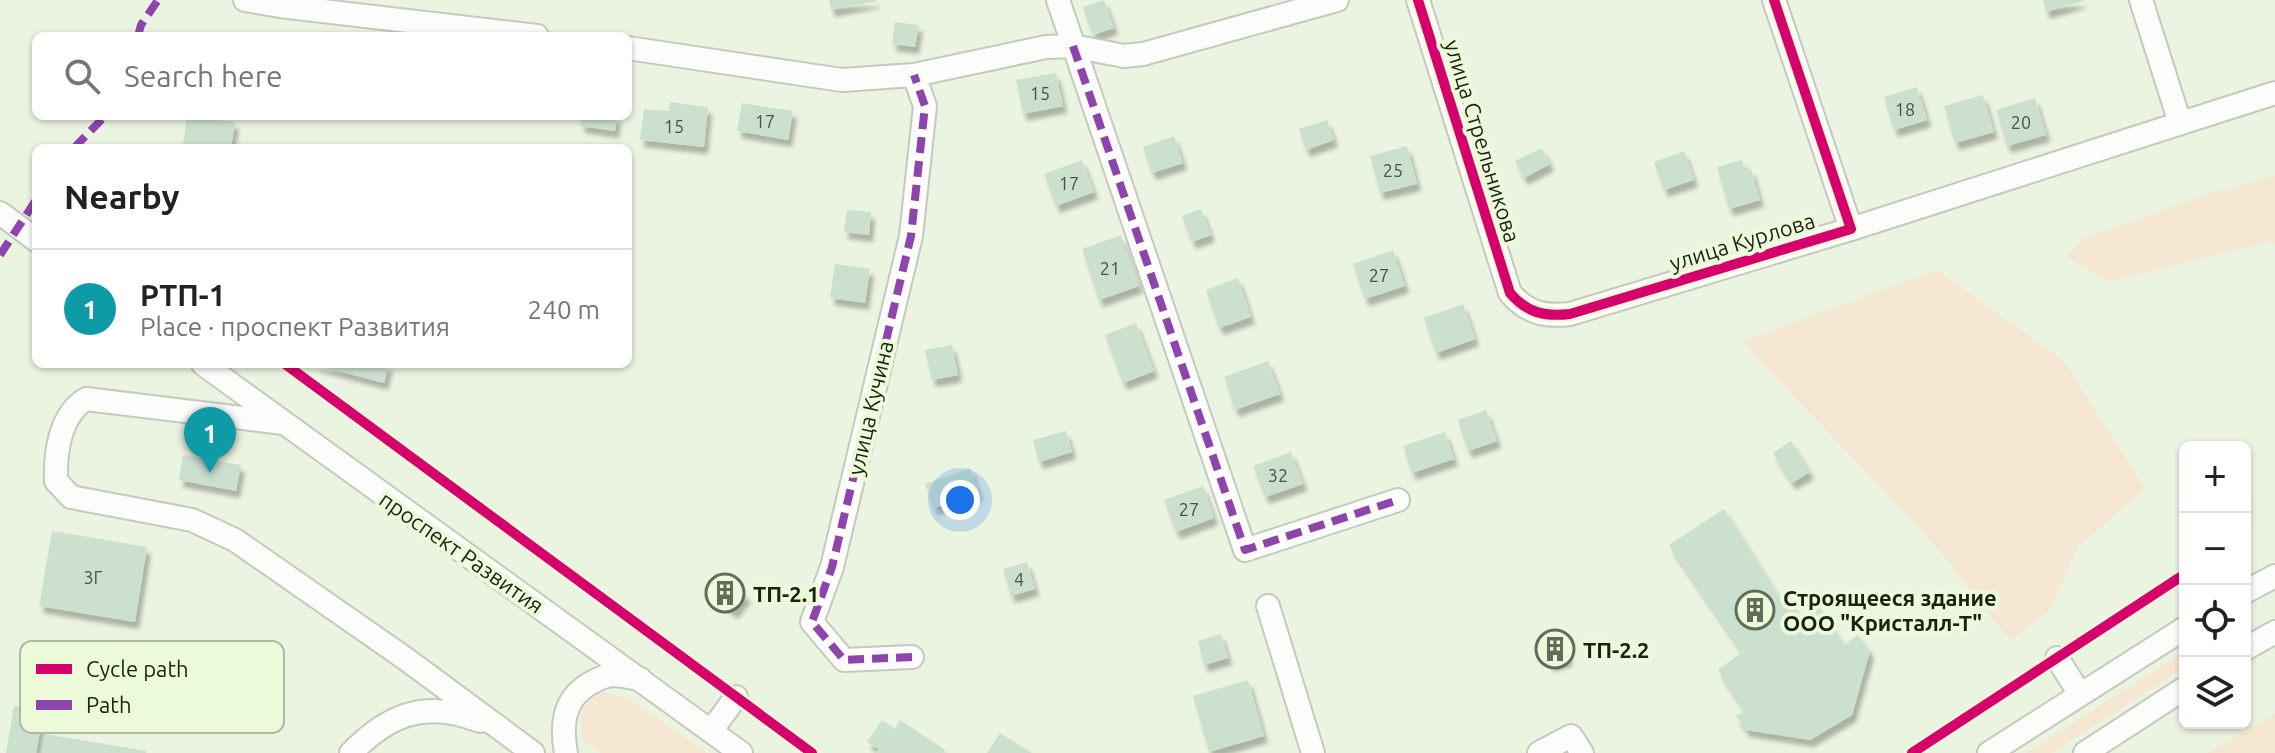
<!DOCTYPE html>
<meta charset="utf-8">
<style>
:root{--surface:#fff;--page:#f2f2f2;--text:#222;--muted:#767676;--line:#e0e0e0;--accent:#0b8043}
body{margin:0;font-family:Ubuntu,sans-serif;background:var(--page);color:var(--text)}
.controls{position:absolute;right:24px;bottom:24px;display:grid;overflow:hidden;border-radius:12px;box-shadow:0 2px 6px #0004}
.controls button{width:72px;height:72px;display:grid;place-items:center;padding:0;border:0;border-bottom:2px solid var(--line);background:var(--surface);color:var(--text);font:40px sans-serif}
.you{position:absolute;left:960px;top:500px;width:28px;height:28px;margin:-20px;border:6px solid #fff;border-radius:50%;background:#1a73e8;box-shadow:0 0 0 12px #1a73e833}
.badge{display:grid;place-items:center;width:52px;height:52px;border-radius:50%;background:var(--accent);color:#fff;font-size:26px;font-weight:700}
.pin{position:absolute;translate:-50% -66px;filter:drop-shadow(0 2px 4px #0008)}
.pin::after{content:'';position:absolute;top:42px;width:28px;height:24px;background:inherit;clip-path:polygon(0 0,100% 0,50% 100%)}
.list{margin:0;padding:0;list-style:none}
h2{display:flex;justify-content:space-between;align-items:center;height:104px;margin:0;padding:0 32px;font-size:34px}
h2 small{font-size:26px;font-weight:400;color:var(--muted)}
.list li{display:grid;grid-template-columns:52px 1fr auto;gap:24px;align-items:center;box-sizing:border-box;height:120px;padding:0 32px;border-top:2px solid var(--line)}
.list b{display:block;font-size:30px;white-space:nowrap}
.list p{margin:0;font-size:26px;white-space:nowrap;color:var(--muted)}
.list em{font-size:26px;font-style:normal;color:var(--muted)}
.icon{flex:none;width:44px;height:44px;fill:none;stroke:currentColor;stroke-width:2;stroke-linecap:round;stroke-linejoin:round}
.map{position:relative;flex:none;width:2275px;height:753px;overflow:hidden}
.search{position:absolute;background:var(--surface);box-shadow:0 2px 6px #0004;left:32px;top:32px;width:600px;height:88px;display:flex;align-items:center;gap:20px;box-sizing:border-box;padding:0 28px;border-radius:12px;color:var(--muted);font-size:30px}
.panel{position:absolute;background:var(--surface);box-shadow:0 2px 6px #0004;left:32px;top:144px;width:600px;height:224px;border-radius:12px}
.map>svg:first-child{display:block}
.green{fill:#f6e7d2}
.building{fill:#cce0cf;filter:url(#shadow)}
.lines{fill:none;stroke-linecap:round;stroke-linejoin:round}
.minor-casing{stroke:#c4cabc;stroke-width:26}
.minor{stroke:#fcfdfa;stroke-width:22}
.quiet{stroke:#8e44ad;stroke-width:8;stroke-dasharray:16 8;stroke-linecap:butt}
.cycleway-casing{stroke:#ecfada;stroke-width:15}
.cycleway{stroke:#d6006c;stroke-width:10}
.labels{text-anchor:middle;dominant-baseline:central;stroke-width:8;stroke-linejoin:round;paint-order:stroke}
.number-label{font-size:18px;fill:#495244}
.street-label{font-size:22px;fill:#1c2115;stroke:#ecfada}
.poi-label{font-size:22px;font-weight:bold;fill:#1c2115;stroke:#ecfada;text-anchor:start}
.key{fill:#ecfada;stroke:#aeb99f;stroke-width:2}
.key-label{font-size:22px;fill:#1c2115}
</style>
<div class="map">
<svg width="2275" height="753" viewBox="0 0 2275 753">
<defs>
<filter id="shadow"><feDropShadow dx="4" dy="7" stdDeviation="2" flood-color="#0004"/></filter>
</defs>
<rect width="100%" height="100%" fill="#ebf3e1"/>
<!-- green -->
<g class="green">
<polygon points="2275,176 2275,244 2269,242 2110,282 2066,257 2083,239 2208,194"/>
<polygon points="1937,270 2064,361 2145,489 2079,546 2048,612 2010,640 1934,544 1742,341"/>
<polygon points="2185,651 2185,667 2052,753 2026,753"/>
<path d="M605,692L627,698L707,753H601L583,740C576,718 583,699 605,692Z"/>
<polygon points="2275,714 2275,753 2208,753"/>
</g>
<!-- building -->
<g class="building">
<polygon points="829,0 876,0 877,1 831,10"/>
<polygon points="1104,0 1114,28 1093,35 1083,7"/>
<polygon points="2043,0 2083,0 2083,1 2046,12"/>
<polygon points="895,22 919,25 915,47 892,44"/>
<polygon points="1056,73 1063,106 1023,114 1016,80"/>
<polygon points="1917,87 1927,120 1894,130 1884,97"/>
<polygon points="1983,95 1994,132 1955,143 1944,106"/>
<polygon points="2035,98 2046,135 2007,146 1996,110"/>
<polygon points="670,102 708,107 704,147 640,140 644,109 669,111"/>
<polygon points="742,103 793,111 788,140 737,131"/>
<polygon points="187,116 235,122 231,148 183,145"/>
<polygon points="582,116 617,116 615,131 580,126"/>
<polygon points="1327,120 1334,140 1306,150 1299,129"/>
<polygon points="1174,136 1183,163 1152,173 1143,147"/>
<polygon points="1407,146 1417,184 1380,193 1370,156"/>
<polygon points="1542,148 1550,164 1524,178 1515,161"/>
<polygon points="1684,151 1694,180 1664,190 1654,162"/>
<polygon points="1082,160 1094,192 1056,206 1044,174"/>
<polygon points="1742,160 1745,171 1751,169 1760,200 1729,209 1717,167"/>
<polygon points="1201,209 1211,235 1192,242 1182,216"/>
<polygon points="847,210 871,212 869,235 844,232"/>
<polygon points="1121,235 1139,286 1099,300 1082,249"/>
<polygon points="1393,250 1405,286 1365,299 1353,264"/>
<polygon points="835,264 870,269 865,303 830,298"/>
<polygon points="1238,278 1251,317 1219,328 1206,290"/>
<polygon points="1463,304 1475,339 1436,353 1424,318"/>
<polygon points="1136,323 1154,371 1123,383 1105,335"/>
<polygon points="952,345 958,375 932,380 925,350"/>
<polygon points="1268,361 1280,394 1235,410 1224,377"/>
<polygon points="312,364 389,364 384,383"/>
<polygon points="1486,410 1497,441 1468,451 1458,420"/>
<polygon points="1066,431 1072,452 1039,462 1033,440"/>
<polygon points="1445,432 1454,459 1412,473 1403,446"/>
<polygon points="1791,441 1810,472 1792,483 1773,453"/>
<polygon points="1291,452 1303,484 1265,497 1253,466"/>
<polygon points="183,455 241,465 236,491 179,480"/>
<polygon points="970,468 979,493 934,508 925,484"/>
<polygon points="1203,486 1214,518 1176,532 1164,500"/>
<polygon points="1724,509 1781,600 1787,597 1800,616 1818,605 1844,645 1858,635 1870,651 1852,715 1810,740 1746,730 1736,716 1745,711 1718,670 1742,652 1669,545"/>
<polygon points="52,531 147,547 135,622 39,606"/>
<polygon points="1027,562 1035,589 1011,596 1003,569"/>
<polygon points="716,573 747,595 734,612 703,590"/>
<polygon points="1561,632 1569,659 1550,665 1541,638"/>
<polygon points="1221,634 1228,658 1204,665 1198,641"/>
<polygon points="1248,680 1264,736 1209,752 1193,696"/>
<polygon points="14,706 44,710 36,753 6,753"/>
<polygon points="882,720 895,729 900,720 945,750 943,753 876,753 879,749 867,742"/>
<polygon points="1000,733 1032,753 987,753"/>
<polygon points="45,734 147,751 146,753 42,753"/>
</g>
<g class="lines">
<defs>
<g id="minor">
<polyline points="245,0 280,6 537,36"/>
<polyline points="1058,0 1245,550 1398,500"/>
<path d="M1418,0L1510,293C1527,313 1545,317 1570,314L1851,229L1774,0"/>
<polyline points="2141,0 2180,123"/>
<polyline points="628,48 842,80 914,75 1046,47 1073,46 1124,56 1143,54 1337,0"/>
<polyline points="0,213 36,240"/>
<polyline points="1851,229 2275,93"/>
<polyline points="203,364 741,753"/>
<path d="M283,423L86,399C60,415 55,452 56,481L71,497L192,520L235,540L406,659L533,753"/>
<polyline points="2245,592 2275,576"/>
<polyline points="1268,606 1313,753"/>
<polyline points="2245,649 2275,632"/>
<polyline points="912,657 844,660 812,622 832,567 911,236 925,106 914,75"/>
<polyline points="2057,658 2080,694"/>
<polyline points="711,731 736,697"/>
<path d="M351,753C390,713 427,700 480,721"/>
<path d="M566,753C561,725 563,700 589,684C596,680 606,675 614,675C622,675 632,678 640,679"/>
<polyline points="1539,753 1571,736 1582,753"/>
<polyline points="1989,753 2185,628"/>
<polyline points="2085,753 2185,688"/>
</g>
</defs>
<!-- minor casing -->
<use href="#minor" class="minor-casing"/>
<!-- minor -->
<use href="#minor" class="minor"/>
<!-- quiet -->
<g class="quiet">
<polyline points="138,36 141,25 158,0"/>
<polyline points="1073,46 1245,550 1398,500"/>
<polyline points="74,148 105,116"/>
<polyline points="0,255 36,200"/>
<polyline points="912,657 844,660 812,622 832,567 911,236 925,106 914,75"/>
</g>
<defs>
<g id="cycleway">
<path d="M1418,0L1510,293C1527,313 1545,317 1570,314L1851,229L1774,0"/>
<polyline points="285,364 812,753"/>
<polyline points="1912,753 2185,574"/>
</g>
</defs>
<!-- cycleway casing -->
<use href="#cycleway" class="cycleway-casing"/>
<!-- cycleway -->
<use href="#cycleway" class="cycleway"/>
</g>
<!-- icons -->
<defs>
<symbol id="building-ring" viewBox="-11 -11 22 22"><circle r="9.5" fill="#ecfada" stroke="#646a5c" stroke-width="1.5"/><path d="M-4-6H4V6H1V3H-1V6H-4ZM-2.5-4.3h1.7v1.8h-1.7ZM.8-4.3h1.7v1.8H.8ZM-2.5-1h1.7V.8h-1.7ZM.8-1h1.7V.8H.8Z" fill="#646a5c"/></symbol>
</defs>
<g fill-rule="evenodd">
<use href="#building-ring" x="703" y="571" width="44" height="44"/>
<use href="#building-ring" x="1733" y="588" width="44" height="44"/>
<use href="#building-ring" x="1533" y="627" width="44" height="44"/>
</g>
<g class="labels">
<!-- number labels -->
<g class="number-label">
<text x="1040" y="93">15</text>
<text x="1905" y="109">18</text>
<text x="765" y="121">17</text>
<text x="2021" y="122">20</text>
<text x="674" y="126">15</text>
<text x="1393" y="170">25</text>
<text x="1069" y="183">17</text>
<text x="1110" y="268">21</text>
<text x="1379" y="275">27</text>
<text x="1278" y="475">32</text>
<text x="1189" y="509">27</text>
<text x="93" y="577">3Г</text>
<text x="1019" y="579">4</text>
</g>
<!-- street labels -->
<g class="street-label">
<text transform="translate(1483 141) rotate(73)">улица Стрельникова</text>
<text transform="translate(1742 241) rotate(-17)">улица Курлова</text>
<text transform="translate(870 408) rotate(-77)">улица Кучина</text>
<text transform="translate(462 552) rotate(35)">проспект Развития</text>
</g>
<!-- poi labels -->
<g class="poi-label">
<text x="753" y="593">ТП-2.1</text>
<text x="1783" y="597">Строящееся здание<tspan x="1783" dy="25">ООО "Кристалл-Т"</tspan></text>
<text x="1583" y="649">ТП-2.2</text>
</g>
</g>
<!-- legend -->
<rect x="20" y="641" width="264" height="92" rx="12" class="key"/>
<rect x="36" y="664" width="36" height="10" fill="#d6006c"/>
<rect x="36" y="700" width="36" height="10" fill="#8e44ad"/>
<g class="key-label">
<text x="86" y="677">Cycle path</text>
<text x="86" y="713">Path</text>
</g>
</svg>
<div class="controls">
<button>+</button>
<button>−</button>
<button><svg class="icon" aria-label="locate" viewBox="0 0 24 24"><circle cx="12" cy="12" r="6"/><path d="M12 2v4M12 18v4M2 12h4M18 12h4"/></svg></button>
<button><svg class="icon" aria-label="layers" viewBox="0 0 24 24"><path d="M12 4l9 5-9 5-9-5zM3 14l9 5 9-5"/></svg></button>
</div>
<div class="you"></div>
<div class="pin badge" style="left:210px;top:473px;background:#0f9aa8">1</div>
<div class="search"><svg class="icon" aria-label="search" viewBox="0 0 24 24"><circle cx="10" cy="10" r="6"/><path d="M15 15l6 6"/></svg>Search here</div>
<section class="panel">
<h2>Nearby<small></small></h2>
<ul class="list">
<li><span class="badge" style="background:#0f9aa8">1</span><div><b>РТП-1</b><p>Place · проспект Развития</p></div><em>240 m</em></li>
</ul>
</section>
</div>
